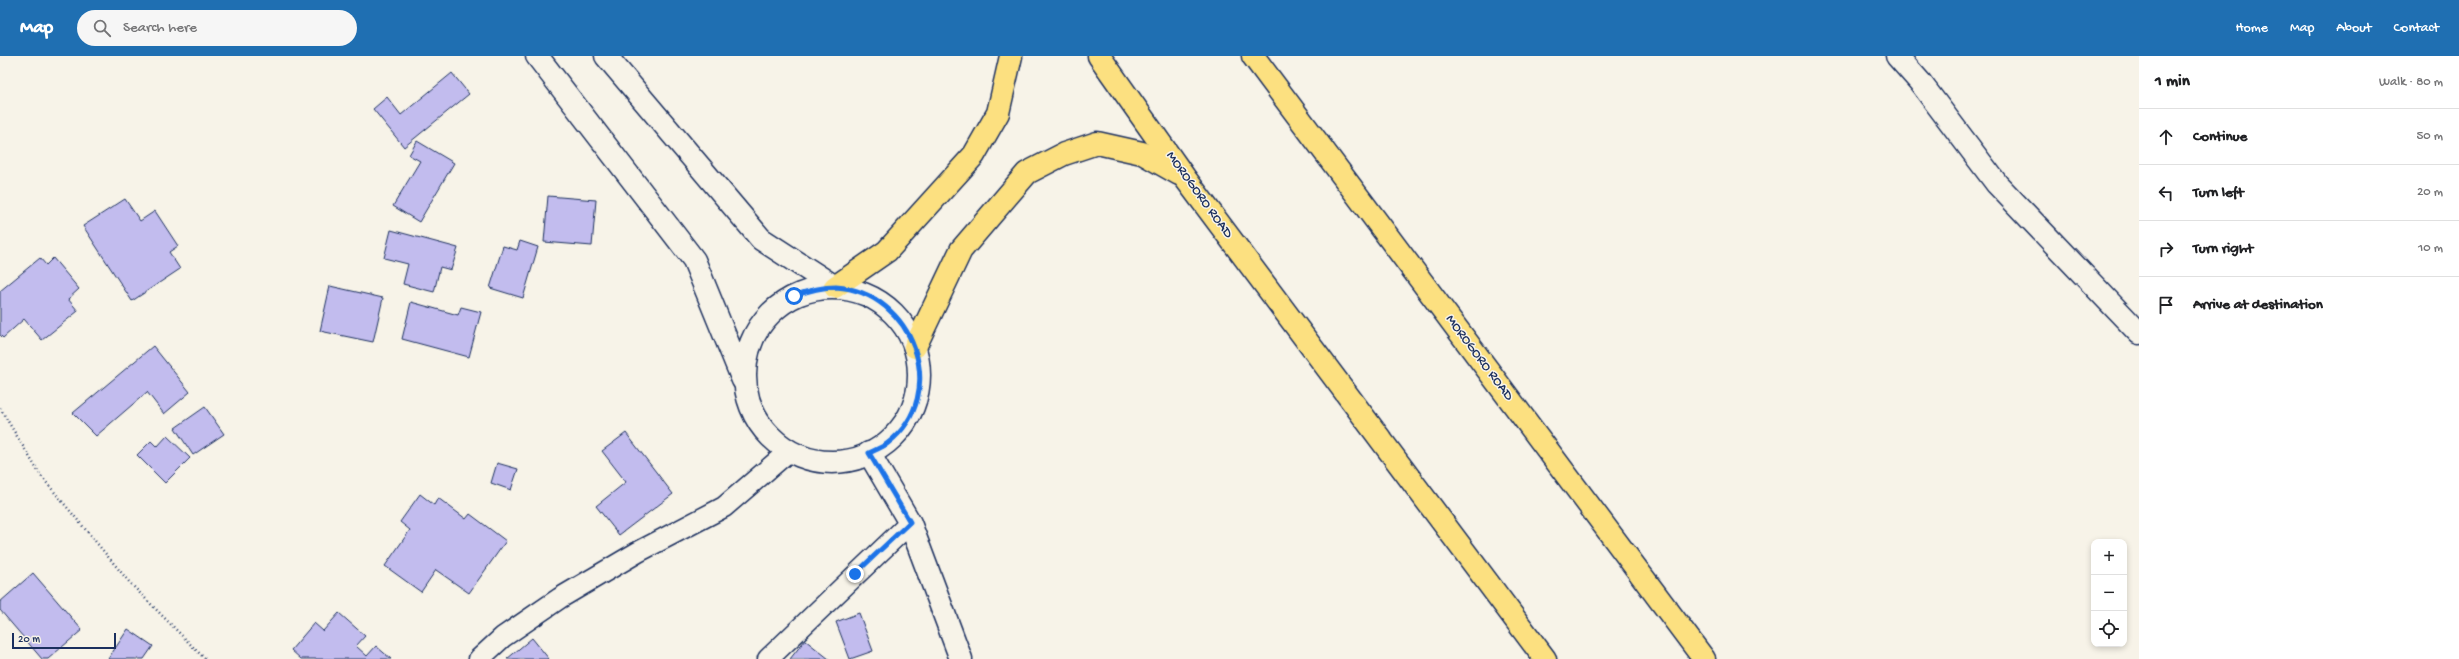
<!DOCTYPE html>
<meta charset="utf-8">
<style>
:root{--surface:#fff;--page:#f6f6f6;--text:#202124;--muted:#757577;--line:#e0e0e0;--accent:#1f6fb2}
body{margin:0;font-family:"Gochi Hand",sans-serif;background:var(--page);color:var(--text)}
.controls{position:absolute;right:12px;bottom:12px;display:grid;overflow:hidden;border-radius:8px;box-shadow:0 2px 6px #0003}
.controls button{width:36px;height:36px;display:grid;place-items:center;padding:0;border:0;border-bottom:1px solid var(--line);background:var(--surface);color:var(--text);font:20px sans-serif}
.scale{position:absolute;left:12px;bottom:10px;width:104px;box-sizing:border-box;padding-left:4px;border:2px solid #1b2f5e;border-top:0;font-size:11px;line-height:14px;white-space:nowrap;color:#1b2f5e;-webkit-text-stroke:3px #f7f3e8;paint-order:stroke}
.stop{position:absolute;width:12px;height:12px;margin:-9px;border:3px solid #1a73e8;border-radius:50%;background:#fff}
.stop.end{background:#1a73e8;border-color:#fff;box-shadow:0 1px 4px #0008}
.list{margin:0;padding:0;list-style:none}
h2{display:flex;justify-content:space-between;align-items:center;height:52px;margin:0;padding:0 16px;font-size:17px}
h2 small{font-size:13px;font-weight:400;color:var(--muted)}
.list li{display:grid;grid-template-columns:26px 1fr auto;gap:12px;align-items:center;box-sizing:border-box;height:56px;padding:0 16px;border-top:1px solid var(--line)}
.list b{display:block;font-size:15px;white-space:nowrap}
.list em{font-size:13px;font-style:normal;color:var(--muted)}
.icon{flex:none;width:22px;height:22px;fill:none;stroke:currentColor;stroke-width:2;stroke-linecap:round;stroke-linejoin:round}
.map{position:relative;flex:none;width:2139px;height:603px;overflow:hidden}
header{display:flex;align-items:center;gap:24px;box-sizing:border-box;height:56px;padding:0 20px;background:var(--accent);color:#fff}
header strong{font-size:19px}
nav{display:flex;gap:22px;margin-inline-start:auto;font-size:14px}
.search{width:280px;height:36px;background:var(--page);display:flex;align-items:center;gap:10px;box-sizing:border-box;padding:0 14px;border-radius:22px;color:var(--muted);font-size:15px}
main{display:flex}
aside{flex:1;background:var(--surface)}
.map>svg:first-child{display:block}
.building{fill:#c2bcee;stroke:#1b2f5e}
.lines{fill:none;stroke-linecap:round;stroke-linejoin:round}
.lane-casing{stroke:#1b2f5e;stroke-width:23}
.street-casing{stroke:#1b2f5e;stroke-width:25}
.secondary-casing{stroke:#1b2f5e;stroke-width:25}
.highway-casing{stroke:#1b2f5e;stroke-width:25}
.path{stroke:#1b2f5e;stroke-width:2.5;stroke-dasharray:1 3;stroke-linecap:butt}
.lane{stroke:#f7f3e8;stroke-width:20}
.street{stroke:#f7f3e8;stroke-width:22}
.secondary{stroke:#f7f3e8;stroke-width:22}
.highway{stroke:#fce080;stroke-width:22}
.route{stroke:#1a73e8;stroke-width:5}
.labels{text-anchor:middle;dominant-baseline:central;stroke-width:3;stroke-linejoin:round;paint-order:stroke}
.street-label{font-size:14px;fill:#1b2f5e;stroke:#f7f3e8}
</style>
<header>
<strong>Map</strong>
<div class="search"><svg class="icon" aria-label="search" viewBox="0 0 24 24"><circle cx="10" cy="10" r="6"/><path d="M15 15l6 6"/></svg>Search here</div>
<nav><a>Home</a><a>Map</a><a>About</a><a>Contact</a></nav>
</header>
<main>
<div class="map">
<svg width="2139" height="603" viewBox="0 0 2139 603">
<rect width="100%" height="100%" fill="#f7f3e8"/>
<filter id="ink" filterUnits="userSpaceOnUse"><feTurbulence type="fractalNoise" baseFrequency=".025" numOctaves="2"/><feDisplacementMap in="SourceGraphic" scale="8" xChannelSelector="R" yChannelSelector="G"/><feConvolveMatrix kernelMatrix="1 2 1 2 8 2 1 2 1" color-interpolation-filters="sRGB"/></filter>
<g filter="url(#ink)">
<!-- building -->
<g class="building">
<polygon points="452,17 469,38 404,91 373,53 387,41 401,59"/>
<polygon points="417,85 454,107 419,166 393,150 420,105 409,99"/>
<polygon points="548,140 596,144 592,190 544,186"/>
<polygon points="125,143 140,165 155,155 178,190 169,196 180,213 132,245 83,170"/>
<polygon points="391,174 458,192 451,214 440,211 434,236 403,228 408,208 384,202"/>
<polygon points="520,185 538,191 523,242 490,232 503,190 517,194"/>
<polygon points="40,202 46,209 53,202 79,233 68,243 78,255 42,284 24,263 3,282 0,279 0,235"/>
<polygon points="330,230 383,242 373,286 320,275"/>
<polygon points="411,246 458,259 461,251 481,256 469,301 402,283"/>
<polygon points="153,290 190,336 164,358 147,336 96,380 73,357"/>
<polygon points="205,351 224,378 193,399 175,372"/>
<polygon points="626,377 673,438 619,479 596,450 626,426 602,395"/>
<polygon points="167,380 190,402 165,427 137,399 151,385 157,391"/>
<polygon points="497,407 518,413 511,434 491,427"/>
<polygon points="420,438 434,449 438,442 466,463 470,458 506,485 469,537 436,514 421,536 385,510 410,474 400,466"/>
<polygon points="33,517 82,574 48,603 42,603 0,554 0,546"/>
<polygon points="339,557 365,580 356,590 367,600 376,590 391,603 301,603 291,594 314,567 323,575"/>
<polygon points="859,557 873,595 850,603 836,566"/>
<polygon points="128,573 153,590 144,603 108,603"/>
<polygon points="532,582 549,603 507,603"/>
<polygon points="805,584 829,603 790,603"/>
</g>
<g class="lines">
<defs>
<g id="lane">
<polyline points="479,603 503,581 560,542 638,496 724,451 788,396"/>
<polyline points="768,603 910,467"/>
</g>
<polyline id="street" points="1897,0 1920,26 1997,128 2139,277"/>
<g id="secondary">
<polyline points="537,0 694,204 743,324"/>
<polyline points="606,0 761,183 835,231"/>
<circle cx="832" cy="319" r="87"/>
<polyline points="869,397 910,467 961,603"/>
</g>
<g id="highway">
<polyline points="1099,0 1185,122 1545,603"/>
<polyline points="1253,0 1704,603"/>
<polyline points="835,231 887,195 974,99 998,57 1011,0"/>
<polyline points="915,291 961,194 1027,117 1064,98 1097,87 1142,97 1179,118"/>
</g>
</defs>
<!-- lane casing -->
<use href="#lane" class="lane-casing"/>
<!-- street casing -->
<use href="#street" class="street-casing"/>
<!-- secondary casing -->
<use href="#secondary" class="secondary-casing"/>
<!-- highway casing -->
<use href="#highway" class="highway-casing"/>
<!-- path -->
<polyline class="path" points="0,352 41,420 130,527 205,603"/>
<!-- lane -->
<use href="#lane" class="lane"/>
<!-- street -->
<use href="#street" class="street"/>
<!-- secondary -->
<use href="#secondary" class="secondary"/>
<!-- highway -->
<use href="#highway" class="highway"/>
</g>
</g>
<g class="lines" filter="url(#ink)">
<!-- route -->
<path class="route" d="M794,240C807,235 821,231 836,231C913,236 951,338 888,387C883,391 875,394 869,397L910,466L855,518"/>
</g>
<g class="labels">
<!-- street labels -->
<g class="street-label">
<text transform="translate(1199 139) rotate(54)">MOROGORO ROAD</text>
<text transform="translate(1479 302) rotate(53)">MOROGORO ROAD</text>
</g>
</g>
</svg>
<div class="controls">
<button>+</button>
<button>−</button>
<button><svg class="icon" aria-label="locate" viewBox="0 0 24 24"><circle cx="12" cy="12" r="6"/><path d="M12 2v4M12 18v4M2 12h4M18 12h4"/></svg></button>
</div>
<div class="scale">20 m</div>
<div class="stop" style="left:794px;top:240px"></div>
<div class="stop end" style="left:855px;top:518px"></div>
</div>
<aside>
<h2>1 min<small>Walk · 80 m</small></h2>
<ul class="list">
<li><svg class="icon" aria-label="ahead" viewBox="0 0 24 24"><path d="M12 20V5M6 11l6-6 6 6"/></svg><div><b>Continue</b></div><em>50 m</em></li>
<li><svg class="icon" aria-label="left" viewBox="0 0 24 24"><path d="M17 20v-9H6M10 6l-5 5 5 5"/></svg><div><b>Turn left</b></div><em>20 m</em></li>
<li><svg class="icon" aria-label="right" viewBox="0 0 24 24"><path d="M7 20v-9h11M14 6l5 5-5 5"/></svg><div><b>Turn right</b></div><em>10 m</em></li>
<li><svg class="icon" aria-label="arrive" viewBox="0 0 24 24"><path d="M6 21V4h12l-3 4 3 4H6"/></svg><div><b>Arrive at destination</b></div></li>
</ul>
</aside>
</main>
